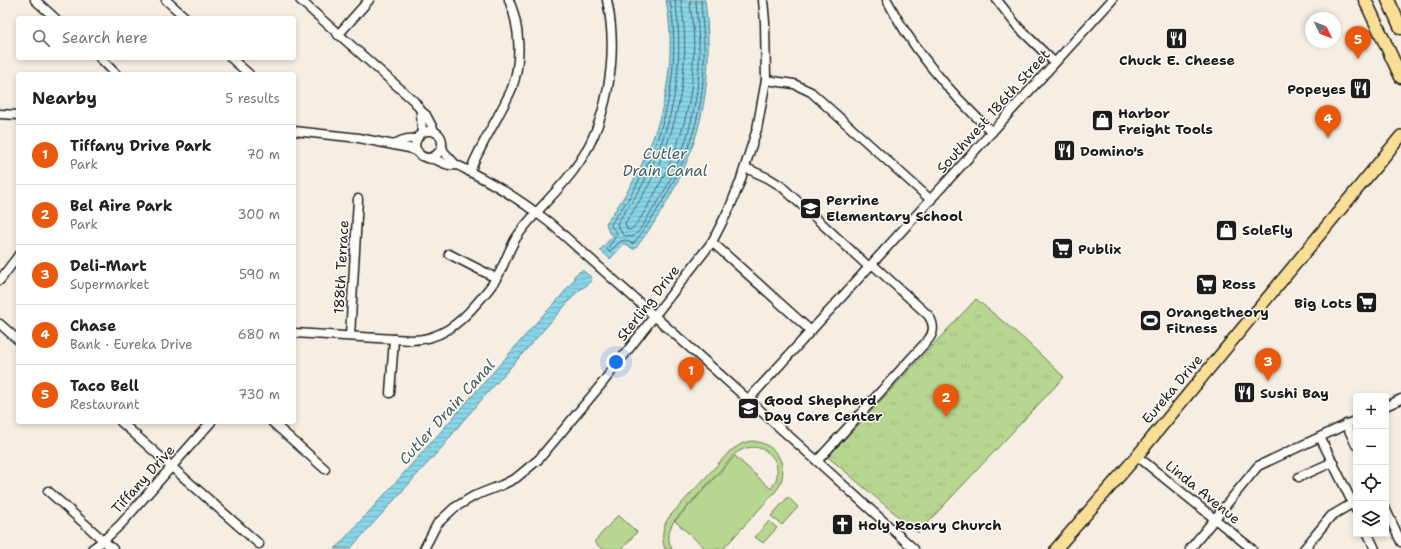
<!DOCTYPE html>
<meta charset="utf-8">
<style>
:root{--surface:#fff;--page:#f6f6f6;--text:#202124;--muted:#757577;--line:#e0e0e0;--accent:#ea580c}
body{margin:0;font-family:"Shantell Sans",sans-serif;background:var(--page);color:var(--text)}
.controls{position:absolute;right:12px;bottom:12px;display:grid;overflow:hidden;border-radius:4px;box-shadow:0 2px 6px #0003}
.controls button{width:36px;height:36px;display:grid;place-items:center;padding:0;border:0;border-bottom:1px solid var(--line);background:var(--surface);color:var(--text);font:20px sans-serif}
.compass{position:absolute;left:1305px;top:12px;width:36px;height:36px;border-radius:50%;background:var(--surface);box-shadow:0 2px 6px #0003;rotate:132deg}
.you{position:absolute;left:616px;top:362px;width:14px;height:14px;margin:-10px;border:3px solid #fff;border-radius:50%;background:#1a73e8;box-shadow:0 0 0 6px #1a73e833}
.badge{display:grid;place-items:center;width:26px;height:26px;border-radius:50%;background:var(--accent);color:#fff;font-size:13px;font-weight:700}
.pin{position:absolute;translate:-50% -33px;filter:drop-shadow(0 1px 2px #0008)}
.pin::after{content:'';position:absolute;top:21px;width:14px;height:12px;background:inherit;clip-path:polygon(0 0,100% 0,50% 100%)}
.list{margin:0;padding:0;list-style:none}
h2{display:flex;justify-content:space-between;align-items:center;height:52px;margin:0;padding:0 16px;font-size:17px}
h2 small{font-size:13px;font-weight:400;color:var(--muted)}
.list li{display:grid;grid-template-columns:26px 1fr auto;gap:12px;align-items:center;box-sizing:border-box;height:60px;padding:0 16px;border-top:1px solid var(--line)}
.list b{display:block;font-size:15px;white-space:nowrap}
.list p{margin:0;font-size:13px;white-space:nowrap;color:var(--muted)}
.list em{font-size:13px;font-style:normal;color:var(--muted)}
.icon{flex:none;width:22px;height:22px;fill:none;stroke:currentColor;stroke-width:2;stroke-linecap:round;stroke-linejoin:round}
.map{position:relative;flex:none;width:1401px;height:549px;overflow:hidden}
.search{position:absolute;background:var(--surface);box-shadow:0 2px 6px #0003;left:16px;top:16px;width:280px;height:44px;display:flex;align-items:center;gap:10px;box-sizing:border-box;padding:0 14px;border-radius:4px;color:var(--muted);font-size:15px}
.panel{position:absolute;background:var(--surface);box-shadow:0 2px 6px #0003;left:16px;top:72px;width:280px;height:352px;border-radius:4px}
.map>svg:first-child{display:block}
.grass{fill:#b7d790;stroke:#6a7a56}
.park{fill:url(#park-tufts);stroke:#6a7a56}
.water{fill:url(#water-rules);stroke:#5d8b96}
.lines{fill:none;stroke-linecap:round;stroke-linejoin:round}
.shore{stroke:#47666d;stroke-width:1}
.minor-casing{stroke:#1c1c1c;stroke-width:11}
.major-casing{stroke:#1c1c1c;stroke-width:14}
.highway-casing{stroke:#1c1c1c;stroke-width:15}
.minor{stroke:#fdfcf7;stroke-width:8}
.major{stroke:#f9df96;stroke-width:11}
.highway{stroke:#f9df96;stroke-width:12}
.labels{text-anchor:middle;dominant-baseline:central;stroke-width:3;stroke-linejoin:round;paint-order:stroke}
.poi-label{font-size:14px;font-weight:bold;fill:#1c1c1c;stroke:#fdfcf7;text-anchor:start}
.street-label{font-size:14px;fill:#1c1c1c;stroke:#fdfcf7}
.water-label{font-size:15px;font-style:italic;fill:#425d63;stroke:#fdfcf7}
</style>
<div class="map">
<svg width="1401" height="549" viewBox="0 0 1401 549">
<defs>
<pattern id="park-tufts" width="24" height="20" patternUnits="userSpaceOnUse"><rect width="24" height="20" fill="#b7d790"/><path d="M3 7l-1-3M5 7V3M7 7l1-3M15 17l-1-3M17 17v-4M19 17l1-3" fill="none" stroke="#9db87c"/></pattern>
<pattern id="water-rules" width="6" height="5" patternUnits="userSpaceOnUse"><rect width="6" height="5" fill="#88d5e7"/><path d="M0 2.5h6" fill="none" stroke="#75b6c6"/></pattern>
</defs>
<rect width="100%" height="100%" fill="#f6eee2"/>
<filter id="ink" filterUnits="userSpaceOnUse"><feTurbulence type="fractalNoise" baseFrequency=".025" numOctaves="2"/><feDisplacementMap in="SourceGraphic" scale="8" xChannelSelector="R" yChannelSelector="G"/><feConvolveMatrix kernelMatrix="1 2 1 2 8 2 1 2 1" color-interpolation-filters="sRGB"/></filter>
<g filter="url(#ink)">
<!-- grass -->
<g class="grass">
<path d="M751,441C778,442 792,470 776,491L723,549H706L675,521L735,456L771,489C791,462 759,433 734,455L674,521C668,531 667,539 672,549H665C661,538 662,527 669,517L730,451L743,443Z"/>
<polygon points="788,497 798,507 782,525 771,516"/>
<polygon points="618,515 637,532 622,549 602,549 594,542"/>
<polygon points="769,521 777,528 763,543 755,537"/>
</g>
<!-- park -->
<polygon class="park" points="976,299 1024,339 1064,377 918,533 828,457"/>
<!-- water -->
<g class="water">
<path d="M666,0H705C717,98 695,171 635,249H633L625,244H624L610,259L600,250L614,235L609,233L606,223C654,159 681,81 666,0Z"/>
<path d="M582,270L592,278L590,283L578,291L461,423L444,445L350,549H335C406,472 475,393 544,314L556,302L574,280V276Z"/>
</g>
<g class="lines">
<!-- shore -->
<g class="shore">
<path d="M670,0C681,64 668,129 636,186C629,199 620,211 611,224C611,229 617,230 617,235L607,249L609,252L621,241L626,240L632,244L634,243C674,192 703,130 704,64C705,42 702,21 701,0"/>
<path d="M675,0C686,65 673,131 640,189C633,201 624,212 617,224L623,235L632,237C641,232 647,217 654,208C681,168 698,112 699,64C700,42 697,21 696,0"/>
<path d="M681,0C694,81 672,157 625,223L627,229L630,230C638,225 649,204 654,195C676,155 692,110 693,64C694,52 694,40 693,27C692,18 690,9 690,0"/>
</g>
<defs>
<g id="minor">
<polyline points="35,0 55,18"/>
<polyline points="166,0 186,18"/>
<polyline points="300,0 414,101 422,112 426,115 435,132"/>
<path d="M887,0C913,51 950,93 992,132"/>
<polyline points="997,0 1018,27 1054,62"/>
<polyline points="338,35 369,0"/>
<polyline points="100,58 116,74"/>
<polyline points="231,58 249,74"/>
<polyline points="766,80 794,84 811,92 931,200"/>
<polyline points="0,114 18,115"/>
<polyline points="294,131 359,138 409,148 418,152"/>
<polyline points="422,133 421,114 422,112"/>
<path d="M394,145C400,140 408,138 416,139"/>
<polyline points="442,147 444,152 456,165"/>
<path d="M429,158C448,154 445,129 428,131C417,132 411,146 419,154C424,159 430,158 436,160C441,161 445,165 450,165C454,166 453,164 456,165C463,167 470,172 476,175C502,188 527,205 550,223L817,461L914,549"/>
<polyline points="746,168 768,178 781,186 869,267"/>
<path d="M470,172L474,162C481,147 489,132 497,118C502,108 508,98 512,88C522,60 520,27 509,0"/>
<polyline points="712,242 811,331"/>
<polyline points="449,254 496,278"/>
<polyline points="0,280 18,256"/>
<polyline points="0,324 18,340"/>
<path d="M294,333L411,340C440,340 459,324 477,303C485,294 493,285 499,274C505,262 509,250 516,238C532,214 556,194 573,171C608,125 619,56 607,0"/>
<polyline points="350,336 358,199"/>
<polyline points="390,393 394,339"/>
<polyline points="748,400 1112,0"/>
<polyline points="1386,406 1401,399"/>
<polyline points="121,422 259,544"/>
<polyline points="272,422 325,469"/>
<polyline points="1346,424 1356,445"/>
<polyline points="1320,437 1356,510"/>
<polyline points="1137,456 1252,549"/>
<path d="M817,461L928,340C935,332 934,323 928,315L872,264"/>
<polyline points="1299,477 1333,462"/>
<polyline points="48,491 113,549"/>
<polyline points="1386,510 1401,542"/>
<polyline points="1368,534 1375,549"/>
<polyline points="92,549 103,541 121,524 211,422"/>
<polyline points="424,549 437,524 454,508 474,496 502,485 516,478 539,459 600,386 712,242 730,207 740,182 757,129 766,80 765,22 763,0"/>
<polyline points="1190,549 1258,466 1356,420"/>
<polyline points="1304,549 1331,516 1353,503"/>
</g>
<polyline id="major" points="1056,549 1137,456 1401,136"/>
<g id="highway">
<polyline points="1365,0 1401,77"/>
<polyline points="1388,0 1401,28"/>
</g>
</defs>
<!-- minor casing -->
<use href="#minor" class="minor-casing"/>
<!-- major casing -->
<use href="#major" class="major-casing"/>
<!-- highway casing -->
<use href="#highway" class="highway-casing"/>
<!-- minor -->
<use href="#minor" class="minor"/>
<!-- major -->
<use href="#major" class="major"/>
<!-- highway -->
<use href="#highway" class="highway"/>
</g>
</g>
<!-- icons -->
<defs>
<symbol id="restaurant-square" viewBox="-11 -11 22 22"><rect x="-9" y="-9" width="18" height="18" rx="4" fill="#1c1c1c" stroke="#fdfcf7"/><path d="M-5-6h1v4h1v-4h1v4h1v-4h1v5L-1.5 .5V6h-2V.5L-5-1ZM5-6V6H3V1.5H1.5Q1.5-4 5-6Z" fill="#fff"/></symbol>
<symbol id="shop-square" viewBox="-11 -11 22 22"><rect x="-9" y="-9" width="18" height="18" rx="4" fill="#1c1c1c" stroke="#fdfcf7"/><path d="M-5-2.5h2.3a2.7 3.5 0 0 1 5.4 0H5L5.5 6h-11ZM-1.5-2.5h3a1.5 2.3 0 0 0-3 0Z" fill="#fff"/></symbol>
<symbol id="school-square" viewBox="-11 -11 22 22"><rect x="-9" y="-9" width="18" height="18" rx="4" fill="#1c1c1c" stroke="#fdfcf7"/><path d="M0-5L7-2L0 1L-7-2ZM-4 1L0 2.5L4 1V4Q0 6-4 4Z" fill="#fff"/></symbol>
<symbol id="supermarket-square" viewBox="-11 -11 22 22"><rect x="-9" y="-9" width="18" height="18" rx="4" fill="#1c1c1c" stroke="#fdfcf7"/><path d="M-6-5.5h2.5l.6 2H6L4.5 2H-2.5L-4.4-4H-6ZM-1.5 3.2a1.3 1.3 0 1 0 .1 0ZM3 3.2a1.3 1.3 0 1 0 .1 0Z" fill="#fff"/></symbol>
<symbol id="stadium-square" viewBox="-11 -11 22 22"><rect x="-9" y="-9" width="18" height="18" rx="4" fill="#1c1c1c" stroke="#fdfcf7"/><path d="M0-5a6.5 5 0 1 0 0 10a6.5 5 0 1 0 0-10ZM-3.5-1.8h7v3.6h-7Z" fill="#fff"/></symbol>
<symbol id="church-square" viewBox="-11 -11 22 22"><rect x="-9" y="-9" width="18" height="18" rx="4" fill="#1c1c1c" stroke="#fdfcf7"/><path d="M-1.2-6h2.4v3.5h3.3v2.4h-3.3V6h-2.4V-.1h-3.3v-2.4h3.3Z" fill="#fff"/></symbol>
</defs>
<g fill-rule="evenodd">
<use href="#restaurant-square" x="1164" y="26" width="25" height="25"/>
<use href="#restaurant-square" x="1348" y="76" width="25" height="25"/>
<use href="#shop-square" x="1090" y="108" width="25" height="25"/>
<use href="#restaurant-square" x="1052" y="138" width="25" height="25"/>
<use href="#school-square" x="798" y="196" width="25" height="25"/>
<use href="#shop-square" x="1214" y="218" width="25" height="25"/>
<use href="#supermarket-square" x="1050" y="236" width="25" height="25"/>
<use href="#supermarket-square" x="1194" y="272" width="25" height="25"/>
<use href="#supermarket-square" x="1354" y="290" width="25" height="25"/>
<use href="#stadium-square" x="1138" y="308" width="25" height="25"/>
<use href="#restaurant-square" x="1232" y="380" width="25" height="25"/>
<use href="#school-square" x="736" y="396" width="25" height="25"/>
<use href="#church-square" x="830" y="512" width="25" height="25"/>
</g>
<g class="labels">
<!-- poi labels -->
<g class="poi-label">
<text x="1177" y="60" text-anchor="middle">Chuck E. Cheese</text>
<text x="1346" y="89" text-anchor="end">Popeyes</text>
<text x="1118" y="113">Harbor<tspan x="1118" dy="16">Freight Tools</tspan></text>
<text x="1080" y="151">Domino's</text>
<text x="826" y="200">Perrine<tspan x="826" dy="16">Elementary School</tspan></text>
<text x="1242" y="230">SoleFly</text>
<text x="1078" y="249">Publix</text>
<text x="1222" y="284">Ross</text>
<text x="1352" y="303" text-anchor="end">Big Lots</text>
<text x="1166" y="312">Orangetheory<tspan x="1166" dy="16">Fitness</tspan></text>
<text x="1260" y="393">Sushi Bay</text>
<text x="764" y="400">Good Shepherd<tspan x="764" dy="16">Day Care Center</tspan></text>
<text x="858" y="525">Holy Rosary Church</text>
</g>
<!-- street labels -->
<g class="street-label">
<text transform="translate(993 111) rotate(-48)">Southwest 186th Street</text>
<text transform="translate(341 267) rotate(-87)">188th Terrace</text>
<text transform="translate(648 303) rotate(-52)">Sterling Drive</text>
<text transform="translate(1172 389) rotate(-50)">Eureka Drive</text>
<text transform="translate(143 479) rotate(-48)">Tiffany Drive</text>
<text transform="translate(1203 492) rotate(39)">Linda Avenue</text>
</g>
<!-- water labels -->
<g class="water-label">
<text x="665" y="154">Cutler<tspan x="665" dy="17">Drain Canal</tspan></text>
<text transform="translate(447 412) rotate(-48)">Cutler Drain Canal</text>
</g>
</g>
</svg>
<div class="controls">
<button>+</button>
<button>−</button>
<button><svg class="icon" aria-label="locate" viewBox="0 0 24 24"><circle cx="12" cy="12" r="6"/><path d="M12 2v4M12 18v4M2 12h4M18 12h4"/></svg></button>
<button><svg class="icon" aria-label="layers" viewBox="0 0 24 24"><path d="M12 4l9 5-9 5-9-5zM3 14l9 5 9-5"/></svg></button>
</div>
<svg class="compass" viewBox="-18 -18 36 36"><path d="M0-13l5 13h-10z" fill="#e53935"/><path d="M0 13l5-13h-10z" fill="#757577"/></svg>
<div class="you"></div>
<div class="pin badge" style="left:691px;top:390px">1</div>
<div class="pin badge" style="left:946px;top:417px">2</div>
<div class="pin badge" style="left:1268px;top:381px">3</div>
<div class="pin badge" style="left:1328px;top:138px">4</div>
<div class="pin badge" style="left:1358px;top:59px">5</div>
<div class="search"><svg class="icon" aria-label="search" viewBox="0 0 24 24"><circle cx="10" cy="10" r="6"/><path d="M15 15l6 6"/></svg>Search here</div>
<section class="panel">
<h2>Nearby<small>5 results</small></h2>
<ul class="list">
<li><span class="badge">1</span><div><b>Tiffany Drive Park</b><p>Park</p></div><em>70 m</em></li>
<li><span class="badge">2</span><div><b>Bel Aire Park</b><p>Park</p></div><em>300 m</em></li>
<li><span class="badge">3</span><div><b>Deli-Mart</b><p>Supermarket</p></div><em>590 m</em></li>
<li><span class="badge">4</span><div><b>Chase</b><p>Bank · Eureka Drive</p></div><em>680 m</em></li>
<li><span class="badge">5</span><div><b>Taco Bell</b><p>Restaurant</p></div><em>730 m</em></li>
</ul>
</section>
</div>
